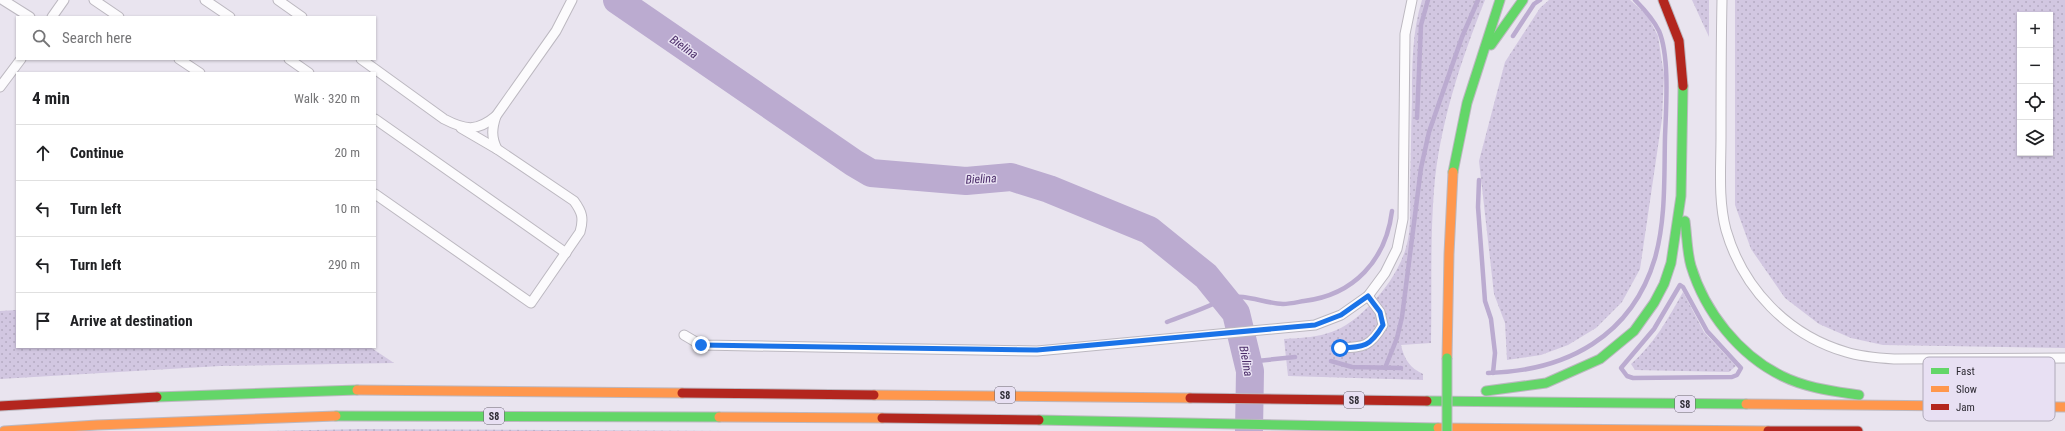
<!DOCTYPE html>
<meta charset="utf-8">
<style>
:root{--surface:#fff;--page:#f2f2f2;--text:#202124;--muted:#757577;--line:#e0e0e0}
body{margin:0;font-family:"Roboto Condensed",sans-serif;background:var(--page);color:var(--text)}
.controls{position:absolute;right:12px;top:12px;display:grid;overflow:hidden;border-radius:0px;box-shadow:0 1px 3px #0004}
.controls button{width:36px;height:36px;display:grid;place-items:center;padding:0;border:0;border-bottom:1px solid var(--line);background:var(--surface);color:var(--text);font:20px sans-serif}
.stop{position:absolute;width:12px;height:12px;margin:-9px;border:3px solid #1a73e8;border-radius:50%;background:#fff}
.stop.end{background:#1a73e8;border-color:#fff;box-shadow:0 1px 4px #0008}
.list{margin:0;padding:0;list-style:none}
h2{display:flex;justify-content:space-between;align-items:center;height:52px;margin:0;padding:0 16px;font-size:17px}
h2 small{font-size:13px;font-weight:400;color:var(--muted)}
.list li{display:grid;grid-template-columns:26px 1fr auto;gap:12px;align-items:center;box-sizing:border-box;height:56px;padding:0 16px;border-top:1px solid var(--line)}
.list b{display:block;font-size:15px;white-space:nowrap}
.list em{font-size:13px;font-style:normal;color:var(--muted)}
.icon{flex:none;width:22px;height:22px;fill:none;stroke:currentColor;stroke-width:2;stroke-linecap:round;stroke-linejoin:round}
.map{position:relative;flex:none;width:2065px;height:431px;overflow:hidden}
.search{position:absolute;background:var(--surface);box-shadow:0 1px 3px #0004;left:16px;top:16px;width:360px;height:44px;display:flex;align-items:center;gap:10px;box-sizing:border-box;padding:0 14px;border-radius:0px;color:var(--muted);font-size:15px}
.panel{position:absolute;background:var(--surface);box-shadow:0 1px 3px #0004;left:16px;top:72px;width:360px;height:276px;border-radius:0px}
.map>svg:first-child{display:block}
.grass{fill:url(#grass-dots);fill-rule:evenodd}
.lines{fill:none;stroke-linecap:round;stroke-linejoin:round}
.stream{stroke:#bbabd0;stroke-width:4.5}
.river{stroke:#bbabd0;stroke-width:28}
.lane-casing{stroke:#bcb8c0;stroke-width:11}
.fast-casing{stroke:#bcb8c0;stroke-width:11}
.slow-casing{stroke:#bcb8c0;stroke-width:11}
.jam-casing{stroke:#bcb8c0;stroke-width:11}
.lane{stroke:#fcfbfd;stroke-width:9}
.fast{stroke:#63d668;stroke-width:9}
.slow{stroke:#ff974d;stroke-width:9}
.jam{stroke:#b3261e;stroke-width:9}
.fast-bridge-casing{stroke:#bcb8c0;stroke-width:11;stroke-linecap:butt}
.fast-bridge{stroke:#63d668;stroke-width:9}
.route{stroke:#1a73e8;stroke-width:5}
.labels{text-anchor:middle;dominant-baseline:central;stroke-width:3;stroke-linejoin:round;paint-order:stroke}
.shield{fill:#e8e0f3;stroke:#66616d;stroke-width:1}
.shield-label{font-size:10px;font-weight:bold;fill:#2e2b33}
.water-label{font-size:12px;font-style:italic;fill:#4a2c68;stroke:#e8e0f3}
.key{fill:#e8e0f3;stroke:#b0aab9;stroke-width:1}
.key-label{font-size:11px;fill:#2e2b33}
</style>
<div class="map">
<svg width="2065" height="431" viewBox="0 0 2065 431">
<defs>
<pattern id="grass-dots" width="8" height="8" patternUnits="userSpaceOnUse"><rect width="8" height="8" fill="#d2c7e1"/><path d="M2 2h.1M6 6h.1" fill="none" stroke="#b5abc2" stroke-width="1.8" stroke-linecap="round"/></pattern>
</defs>
<rect width="100%" height="100%" fill="#e9e4ef"/>
<!-- grass -->
<g class="grass">
<path d="M1422,0H1485C1461,60 1439,126 1434,190C1430,241 1432,292 1431,343L1401,345C1404,359 1410,368 1423,374V380L1288,376L1284,339C1324,337 1342,334 1371,304C1386,289 1398,271 1405,251C1412,230 1410,206 1410,185C1411,156 1411,128 1412,99C1412,66 1412,32 1422,0Z"/>
<polygon points="1549,0 1630,0 1647,15 1658,36 1664,75 1662,119 1640,269 1622,302 1596,328 1568,345 1541,355 1507,360 1505,323 1494,294 1479,161 1505,62 1540,8"/>
<polygon points="1692,0 1709,0 1709,37"/>
<path d="M1735,0H2065V348L1883,345L1851,338L1819,324L1785,298L1751,249L1735,205ZM2020,15H2050V153H2020Z"/>
<path d="M1683,292L1704,332L1736,366L1729,372L1635,370L1631,364C1654,344 1668,319 1683,292Z"/>
<polygon points="17,310 17,347 370,347 394,363 220,366 0,379 0,311"/>
<polygon points="362,429 732,431 266,431"/>
</g>
<g class="lines">
<!-- stream -->
<g class="stream">
<polyline points="1513,36 1534,4 1540,0"/>
<polyline points="1417,118 1421,25 1428,0"/>
<polyline points="1479,180 1478,207 1485,301 1491,319 1495,353 1493,373"/>
<polygon points="1680,285 1683,287 1707,331 1741,368 1737,375 1732,377 1633,378 1627,376 1621,368 1654,329"/>
<path d="M1167,322C1182,316 1198,311 1213,304C1217,303 1221,298 1226,297C1245,294 1264,303 1283,304C1290,304 1298,302 1304,301C1354,295 1386,260 1392,211"/>
<polyline points="1331,361 1352,367 1401,368"/>
<polyline points="1247,362 1295,357"/>
<polyline points="1385,368 1397,338 1402,317 1421,168 1429,132 1462,37 1478,0"/>
<path d="M1488,373C1567,371 1632,336 1655,258C1666,219 1664,177 1665,137C1666,109 1670,57 1659,31C1653,19 1644,9 1635,0"/>
</g>
<!-- river -->
<polyline class="river" points="617,0 854,163 871,173 966,181 1011,177 1049,189 1149,230 1206,276 1236,313 1250,371 1249,431"/>
<defs>
<g id="lane">
<polyline points="3,0 30,17"/>
<polyline points="94,0 119,17"/>
<polyline points="205,0 230,17"/>
<polyline points="278,0 302,17"/>
<path d="M1722,0C1721,46 1721,91 1721,137C1721,167 1718,200 1726,230C1743,289 1788,335 1846,352C1862,357 1878,358 1894,359L2065,358"/>
<polyline points="52,17 64,0"/>
<polyline points="179,59 200,73"/>
<polyline points="289,59 309,73"/>
<path d="M361,59L444,119C465,130 477,132 496,116L556,31L572,0"/>
<polyline points="0,87 21,59"/>
<polyline points="375,119 566,253"/>
<polyline points="461,128 497,149"/>
<path d="M375,194L531,303L580,232C584,218 582,212 574,201L497,149C491,137 492,128 496,116"/>
<polyline points="684,335 701,345 1037,351 1315,325 1341,315 1368,296 1385,273 1397,249 1403,219 1405,34 1412,0"/>
<path d="M1340,348C1364,347 1370,347 1383,325L1380,312L1368,296"/>
</g>
<g id="fast">
<polyline points="1491,45 1523,0"/>
<polyline points="1453,172 1467,103 1500,0"/>
<path d="M1685,221C1687,236 1687,252 1691,266C1705,312 1739,355 1782,376C1806,388 1833,391 1859,395"/>
<polyline points="1486,391 1546,383 1600,359 1634,331 1654,303 1664,284 1671,263 1681,196 1683,86"/>
<polyline points="157,397 357,390"/>
<polyline points="1427,401 1746,404"/>
<polyline points="336,416 719,417"/>
<polyline points="1039,420 1438,428"/>
</g>
<g id="slow">
<polyline points="1447,358 1449,254 1453,172"/>
<polyline points="357,390 682,393"/>
<polyline points="874,395 1190,398"/>
<polyline points="1746,404 2065,407"/>
<polyline points="719,417 882,418"/>
<polyline points="1438,428 1768,431"/>
<polyline points="4,431 97,425 336,416"/>
</g>
<g id="jam">
<polyline points="1663,0 1679,41 1683,86"/>
<polyline points="682,393 874,395"/>
<polyline points="1190,398 1427,401"/>
<polyline points="0,406 157,397"/>
<polyline points="882,418 1039,420"/>
<polyline points="1768,431 1858,431"/>
</g>
</defs>
<!-- lane casing -->
<use href="#lane" class="lane-casing"/>
<!-- fast casing -->
<use href="#fast" class="fast-casing"/>
<!-- slow casing -->
<use href="#slow" class="slow-casing"/>
<!-- jam casing -->
<use href="#jam" class="jam-casing"/>
<!-- lane -->
<use href="#lane" class="lane"/>
<!-- fast -->
<use href="#fast" class="fast"/>
<!-- slow -->
<use href="#slow" class="slow"/>
<!-- jam -->
<use href="#jam" class="jam"/>
<defs>
<polyline id="fast-bridge" points="1447,358 1447,431"/>
</defs>
<!-- fast-bridge casing -->
<use href="#fast-bridge" class="fast-bridge-casing"/>
<!-- fast-bridge -->
<use href="#fast-bridge" class="fast-bridge"/>
</g>
<g class="lines">
<!-- route -->
<path class="route" d="M701,345L1037,350L1315,325L1341,315L1368,296L1380,312L1383,325C1370,347 1364,347 1340,348"/>
</g>
<g class="labels">
<!-- shield labels -->
<g class="shield">
<rect x="995" y="387" width="20" height="16" rx="3"/>
<rect x="1344" y="392" width="20" height="16" rx="3"/>
<rect x="1675" y="396" width="20" height="16" rx="3"/>
<rect x="484" y="408" width="20" height="16" rx="3"/>
</g>
<g class="shield-label">
<text x="1005" y="395">S8</text>
<text x="1354" y="400">S8</text>
<text x="1685" y="404">S8</text>
<text x="494" y="416">S8</text>
</g>
<!-- water labels -->
<g class="water-label">
<text transform="translate(684 47) rotate(35)">Bielina</text>
<text transform="translate(981 179) rotate(-3)">Bielina</text>
<text transform="translate(1246 361) rotate(80)">Bielina</text>
</g>
</g>
<!-- legend -->
<rect x="1923" y="357" width="132" height="64" rx="6" class="key"/>
<rect x="1931" y="368" width="18" height="6" fill="#63d668"/>
<rect x="1931" y="386" width="18" height="6" fill="#ff974d"/>
<rect x="1931" y="404" width="18" height="6" fill="#b3261e"/>
<g class="key-label">
<text x="1956" y="375">Fast</text>
<text x="1956" y="393">Slow</text>
<text x="1956" y="411">Jam</text>
</g>
</svg>
<div class="controls">
<button>+</button>
<button>−</button>
<button><svg class="icon" aria-label="locate" viewBox="0 0 24 24"><circle cx="12" cy="12" r="6"/><path d="M12 2v4M12 18v4M2 12h4M18 12h4"/></svg></button>
<button><svg class="icon" aria-label="layers" viewBox="0 0 24 24"><path d="M12 4l9 5-9 5-9-5zM3 14l9 5 9-5"/></svg></button>
</div>
<div class="stop" style="left:1340px;top:348px"></div>
<div class="stop end" style="left:701px;top:345px"></div>
<div class="search"><svg class="icon" aria-label="search" viewBox="0 0 24 24"><circle cx="10" cy="10" r="6"/><path d="M15 15l6 6"/></svg>Search here</div>
<section class="panel">
<h2>4 min<small>Walk · 320 m</small></h2>
<ul class="list">
<li><svg class="icon" aria-label="ahead" viewBox="0 0 24 24"><path d="M12 20V5M6 11l6-6 6 6"/></svg><div><b>Continue</b></div><em>20 m</em></li>
<li><svg class="icon" aria-label="left" viewBox="0 0 24 24"><path d="M17 20v-9H6M10 6l-5 5 5 5"/></svg><div><b>Turn left</b></div><em>10 m</em></li>
<li><svg class="icon" aria-label="left" viewBox="0 0 24 24"><path d="M17 20v-9H6M10 6l-5 5 5 5"/></svg><div><b>Turn left</b></div><em>290 m</em></li>
<li><svg class="icon" aria-label="arrive" viewBox="0 0 24 24"><path d="M6 21V4h12l-3 4 3 4H6"/></svg><div><b>Arrive at destination</b></div></li>
</ul>
</section>
</div>
